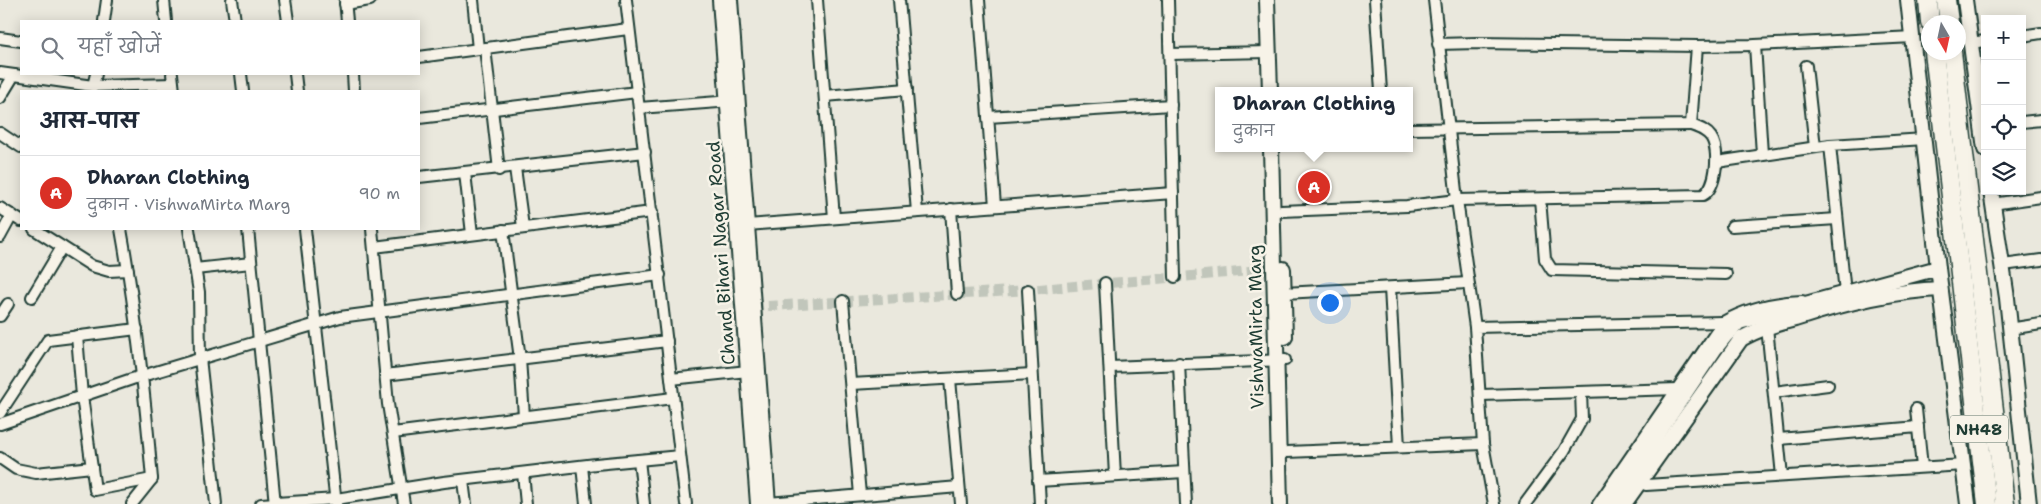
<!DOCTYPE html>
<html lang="hi">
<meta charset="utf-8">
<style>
:root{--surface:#fff;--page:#f6f6f7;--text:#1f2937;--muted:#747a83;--line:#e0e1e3;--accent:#d93025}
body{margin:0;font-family:"Shantell Sans","Playpen Sans Deva",sans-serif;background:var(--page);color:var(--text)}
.controls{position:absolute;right:15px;top:15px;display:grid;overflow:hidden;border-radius:0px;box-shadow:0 2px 12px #0003}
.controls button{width:45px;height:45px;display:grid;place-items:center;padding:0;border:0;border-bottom:1px solid var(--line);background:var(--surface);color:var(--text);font:25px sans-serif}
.compass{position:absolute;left:1921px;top:15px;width:45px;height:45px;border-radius:50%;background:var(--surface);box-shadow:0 2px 12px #0003;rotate:171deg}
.you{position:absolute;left:1329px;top:302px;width:18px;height:18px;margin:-12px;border:4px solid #fff;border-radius:50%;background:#1a73e8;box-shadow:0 0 0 8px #1a73e833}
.badge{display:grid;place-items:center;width:32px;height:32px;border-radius:50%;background:var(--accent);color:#fff;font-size:16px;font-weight:700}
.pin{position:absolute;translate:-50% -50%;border:2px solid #fff;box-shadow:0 1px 5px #0006}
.popup{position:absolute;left:1215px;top:87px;width:198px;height:65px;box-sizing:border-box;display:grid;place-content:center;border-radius:0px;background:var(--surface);filter:drop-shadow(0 1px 4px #0005);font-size:16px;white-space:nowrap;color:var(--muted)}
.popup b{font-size:19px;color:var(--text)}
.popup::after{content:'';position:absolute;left:50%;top:100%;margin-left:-10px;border:10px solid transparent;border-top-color:var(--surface)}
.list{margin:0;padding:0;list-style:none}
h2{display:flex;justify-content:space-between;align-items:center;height:65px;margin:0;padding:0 20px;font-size:21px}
h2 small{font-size:16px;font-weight:400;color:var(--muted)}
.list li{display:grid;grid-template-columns:32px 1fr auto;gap:15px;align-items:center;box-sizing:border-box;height:75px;padding:0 20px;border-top:1px solid var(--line)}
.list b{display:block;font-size:19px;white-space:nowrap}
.list p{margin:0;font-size:16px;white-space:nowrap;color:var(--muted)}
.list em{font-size:16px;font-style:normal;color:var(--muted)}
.icon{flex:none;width:28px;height:28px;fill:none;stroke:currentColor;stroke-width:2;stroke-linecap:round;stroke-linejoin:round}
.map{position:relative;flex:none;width:2041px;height:504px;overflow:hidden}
.search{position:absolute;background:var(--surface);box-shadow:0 2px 12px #0003;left:20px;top:20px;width:400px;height:55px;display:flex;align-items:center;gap:12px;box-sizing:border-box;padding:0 18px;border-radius:0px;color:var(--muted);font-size:19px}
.panel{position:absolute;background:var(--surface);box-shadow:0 2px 12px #0003;left:20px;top:90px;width:400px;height:140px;border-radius:0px}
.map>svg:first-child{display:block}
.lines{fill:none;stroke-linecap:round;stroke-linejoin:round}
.street-tunnel{stroke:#c1c6bb;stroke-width:10;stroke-dasharray:10 5;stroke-linecap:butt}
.street-casing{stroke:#1f3d34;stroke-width:14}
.secondary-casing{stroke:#1f3d34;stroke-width:18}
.highway-casing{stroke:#1f3d34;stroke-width:21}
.street{stroke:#f7f3e8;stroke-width:10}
.secondary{stroke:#f7f3e8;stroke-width:14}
.highway{stroke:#f7f3e8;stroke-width:18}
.labels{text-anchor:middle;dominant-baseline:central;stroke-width:5;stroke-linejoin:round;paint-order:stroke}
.shield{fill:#f7f3e8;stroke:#60746a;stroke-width:1}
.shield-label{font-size:16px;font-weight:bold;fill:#1f3d34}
.street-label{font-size:18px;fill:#1f3d34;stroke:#f7f3e8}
</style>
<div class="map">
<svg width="2041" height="504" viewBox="0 0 2041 504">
<rect width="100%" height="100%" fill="#eae8dd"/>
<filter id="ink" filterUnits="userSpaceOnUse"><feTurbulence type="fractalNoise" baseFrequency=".02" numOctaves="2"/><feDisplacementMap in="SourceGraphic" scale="10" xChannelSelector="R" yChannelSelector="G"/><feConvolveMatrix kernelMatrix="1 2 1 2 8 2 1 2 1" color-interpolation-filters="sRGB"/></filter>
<g filter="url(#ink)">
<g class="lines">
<!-- street-tunnel -->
<polyline class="street-tunnel" points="753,307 1028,290 1274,269"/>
<defs>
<g id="street">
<polyline points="164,0 166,21"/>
<polyline points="232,0 235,21"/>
<polyline points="285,0 288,21"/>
<polyline points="345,0 347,21"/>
<polyline points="473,0 478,49"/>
<polyline points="626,0 686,504"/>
<polyline points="817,0 834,218"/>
<polyline points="899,0 917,212"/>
<polyline points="979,0 995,206"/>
<polyline points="1168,0 1175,277"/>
<polyline points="1375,0 1381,91"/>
<polyline points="1434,0 1457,200 1475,327"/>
<polyline points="345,4 370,0"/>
<polyline points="104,21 107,0"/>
<polyline points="2022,36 2041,33"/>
<polyline points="0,38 21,41"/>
<polyline points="1970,43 1985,41"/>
<polyline points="1438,44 1477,43 1697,46 1755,45 1913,37"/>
<polyline points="1755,45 1762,154"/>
<polyline points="485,48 499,170"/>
<polyline points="1170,54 1269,52"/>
<polyline points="419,57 628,29"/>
<polyline points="1806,66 1815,147"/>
<polyline points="0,73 93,86 173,84"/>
<polyline points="172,74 174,91"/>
<polyline points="241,74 243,91"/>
<polyline points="295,74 297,91"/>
<polyline points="353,74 354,91"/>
<polyline points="93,86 96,74"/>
<polyline points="825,96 907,89"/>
<polyline points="0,98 14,75"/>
<polyline points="639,108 732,101"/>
<polyline points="988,117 1171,105"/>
<polyline points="419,118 637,92"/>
<polyline points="2022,122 2041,120"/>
<polyline points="1409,129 1691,125 1697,46"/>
<polyline points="0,133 21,147"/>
<polyline points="1830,145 1845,293"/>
<polyline points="1717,162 1830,145 1925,139"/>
<polyline points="515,168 523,227"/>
<polyline points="465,173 472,234"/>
<polyline points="419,177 645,152"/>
<polyline points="1540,199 1545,259 1552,270 1726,274"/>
<polyline points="1992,204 2041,197"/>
<polyline points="0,208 21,221"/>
<polyline points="951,209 957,294"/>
<path d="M1281,211L1407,206L1457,200L1703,195C1717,187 1720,150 1711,137C1706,130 1699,128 1691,125"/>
<polyline points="747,225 1173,193"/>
<polyline points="1732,226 1837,219"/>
<polyline points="34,229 92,266 109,271 128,270"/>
<path d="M121,229C136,312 145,395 152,479L132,504"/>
<polyline points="189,229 199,292 200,358 216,504"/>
<polyline points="248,229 275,504"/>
<polyline points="305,229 336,504"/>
<polyline points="372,229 388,404 404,504"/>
<polyline points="503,230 520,359 524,416"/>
<polyline points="0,237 12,215"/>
<polyline points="374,247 652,212"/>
<polyline points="2003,265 2041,260"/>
<polyline points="195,269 251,263"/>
<polyline points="1105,283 1115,476"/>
<polyline points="1390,288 1399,447"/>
<polyline points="1028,290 1040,504"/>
<polyline points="1284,293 1468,283"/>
<polyline points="32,297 62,247"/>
<polyline points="843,301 860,495"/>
<polyline points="0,316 8,304"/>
<polyline points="1767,327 1782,476"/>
<polyline points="2009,329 2041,324"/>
<polyline points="77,336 82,396 95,490 152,479"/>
<polyline points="1179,363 1186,504"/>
<polyline points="1110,367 1285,360"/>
<polyline points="385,375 667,341"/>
<polyline points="671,379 748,371"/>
<polyline points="950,379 961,504"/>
<polyline points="851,384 1032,374"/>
<polyline points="1774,392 1828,385"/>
<polyline points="1481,395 1678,389"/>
<polyline points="1916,409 1922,467"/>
<polyline points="0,413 48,340 137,329"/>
<polyline points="0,424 132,379 340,317 660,275"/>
<polyline points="393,433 673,398"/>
<polyline points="1779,439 1918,427"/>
<polyline points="1287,452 1483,444"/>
<polyline points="0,458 16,469 36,473 92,467"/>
<polyline points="639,460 644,504"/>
<polyline points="582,466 586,504"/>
<polyline points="523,473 526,504"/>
<polyline points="463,481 466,504"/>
<polyline points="1038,481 1184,472"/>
<polyline points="1646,485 1964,465"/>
<polyline points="768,503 959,487"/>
<polyline points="261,504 336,499 444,482 596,464 680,456"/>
<polyline points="1494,504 1483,444 1475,327 1723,322"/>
<polyline points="1525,504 1564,451 1582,419 1581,392"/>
<path d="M1598,504L1723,322C1747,308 1775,302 1802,301"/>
</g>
<g id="secondary">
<polyline points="720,0 758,504"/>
<polyline points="730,0 768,504"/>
<polyline points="1267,0 1270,91"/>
<polyline points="1908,0 1938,268 1968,504"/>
<polyline points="1965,0 1985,149"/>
<polyline points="1271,148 1280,504"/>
<polyline points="1991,191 2007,298 2029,504"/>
<polyline points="1283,269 1285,337"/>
<polyline points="1610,504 1714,350 1726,335 1739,322 1938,268"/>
<path d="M1624,504L1741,339C1758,329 1776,324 1795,319C1841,304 1891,291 1940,289"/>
</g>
<g id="highway">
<polyline points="1928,0 1930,22"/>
<polyline points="1946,0 1949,22"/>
<polyline points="1934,52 1987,504"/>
<polyline points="1952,52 2005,504"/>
</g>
</defs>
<!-- street casing -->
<use href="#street" class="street-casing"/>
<!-- secondary casing -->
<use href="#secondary" class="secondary-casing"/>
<!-- highway casing -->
<use href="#highway" class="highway-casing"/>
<!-- street -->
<use href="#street" class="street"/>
<!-- secondary -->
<use href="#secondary" class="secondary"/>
<!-- highway -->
<use href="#highway" class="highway"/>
</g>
</g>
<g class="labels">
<!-- shield labels -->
<rect class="shield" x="1950" y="415.5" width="58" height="27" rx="4"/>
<g class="shield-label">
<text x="1979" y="429">NH48</text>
</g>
<!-- street labels -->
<g class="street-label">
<text transform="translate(721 253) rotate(-94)">Chand Bihari Nagar Road</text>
<text transform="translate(1256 327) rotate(-91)">VishwaMirta Marg</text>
</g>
</g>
</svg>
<div class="controls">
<button>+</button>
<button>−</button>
<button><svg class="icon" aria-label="locate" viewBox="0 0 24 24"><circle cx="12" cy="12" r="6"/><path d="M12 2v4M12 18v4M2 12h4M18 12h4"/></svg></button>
<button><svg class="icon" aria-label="layers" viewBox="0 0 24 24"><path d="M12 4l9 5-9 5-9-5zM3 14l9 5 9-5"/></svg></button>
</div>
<svg class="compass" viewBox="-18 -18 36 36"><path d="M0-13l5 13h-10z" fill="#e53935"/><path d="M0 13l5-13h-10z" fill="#747a83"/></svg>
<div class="you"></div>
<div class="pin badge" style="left:1314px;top:187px">A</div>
<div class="popup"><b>Dharan Clothing</b>दुकान</div>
<div class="search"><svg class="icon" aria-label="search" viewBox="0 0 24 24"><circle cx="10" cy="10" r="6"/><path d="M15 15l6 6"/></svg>यहाँ खोजें</div>
<section class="panel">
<h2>आस-पास<small></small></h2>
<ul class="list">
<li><span class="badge">A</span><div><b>Dharan Clothing</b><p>दुकान · VishwaMirta Marg</p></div><em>90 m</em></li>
</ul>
</section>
</div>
